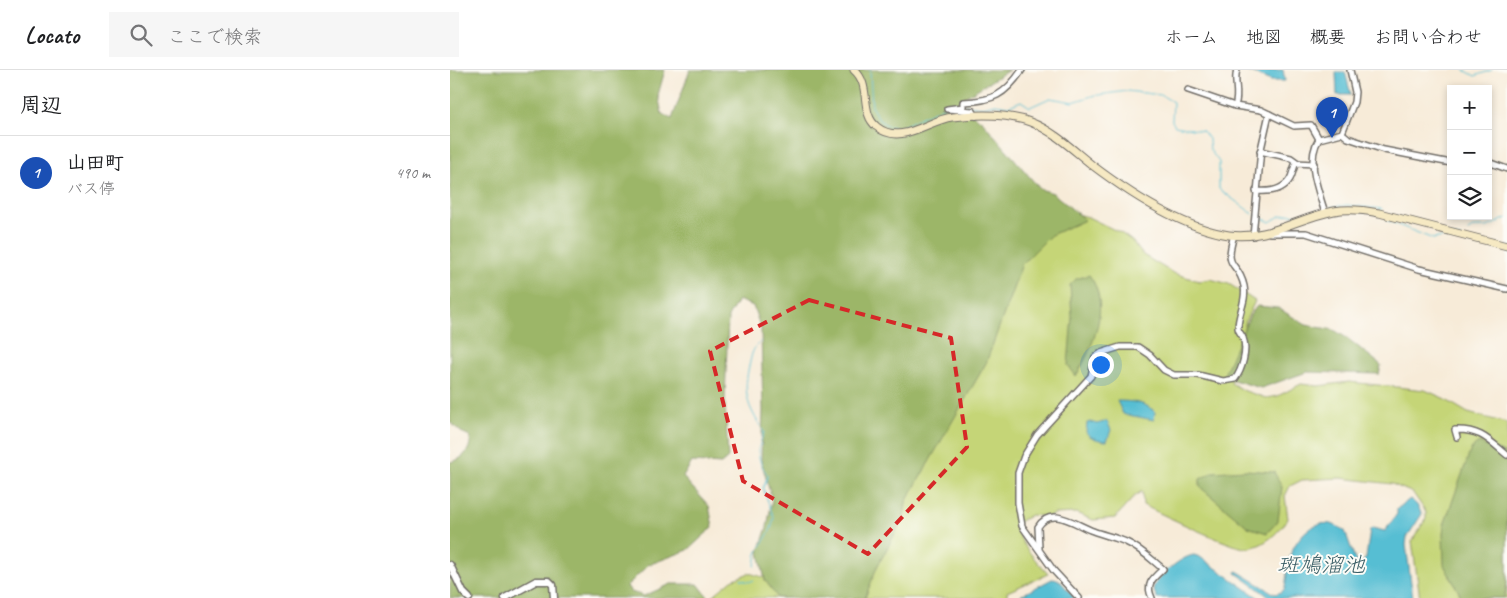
<!DOCTYPE html>
<html lang="ja">
<meta charset="utf-8">
<style>
:root{--surface:#fff;--page:#f6f6f6;--text:#202124;--muted:#757577;--line:#e0e0e0;--accent:#db2777}
body{margin:0;font-family:Caveat,"Klee One",sans-serif;background:var(--page);color:var(--text)}
.controls{position:absolute;right:15px;top:15px;display:grid;overflow:hidden;border-radius:0px;box-shadow:0 2px 8px #0003}
.controls button{width:45px;height:45px;display:grid;place-items:center;padding:0;border:0;border-bottom:1px solid var(--line);background:var(--surface);color:var(--text);font:25px sans-serif}
.you{position:absolute;left:650px;top:294px;width:18px;height:18px;margin:-12px;border:4px solid #fff;border-radius:50%;background:#1a73e8;box-shadow:0 0 0 8px #1a73e833}
.badge{display:grid;place-items:center;width:32px;height:32px;border-radius:50%;background:var(--accent);color:#fff;font-size:16px;font-weight:700}
.pin{position:absolute;translate:-50% -41px;filter:drop-shadow(0 1px 2px #0008)}
.pin::after{content:'';position:absolute;top:26px;width:18px;height:15px;background:inherit;clip-path:polygon(0 0,100% 0,50% 100%)}
.list{margin:0;padding:0;list-style:none}
h2{display:flex;justify-content:space-between;align-items:center;height:65px;margin:0;padding:0 20px;font-size:21px}
h2 small{font-size:16px;font-weight:400;color:var(--muted)}
.list li{display:grid;grid-template-columns:32px 1fr auto;gap:15px;align-items:center;box-sizing:border-box;height:75px;padding:0 20px;border-top:1px solid var(--line)}
.list b{display:block;font-size:19px;white-space:nowrap}
.list p{margin:0;font-size:16px;white-space:nowrap;color:var(--muted)}
.list em{font-size:16px;font-style:normal;color:var(--muted)}
.icon{flex:none;width:28px;height:28px;fill:none;stroke:currentColor;stroke-width:2;stroke-linecap:round;stroke-linejoin:round}
.map{position:relative;flex:none;width:1057px;height:528px;overflow:hidden}
header{display:flex;align-items:center;gap:30px;box-sizing:border-box;height:70px;padding:0 25px;background:var(--surface);border-bottom:1px solid var(--line)}
header strong{font-size:24px}
nav{display:flex;gap:28px;margin-inline-start:auto;font-size:18px}
.search{width:350px;height:45px;background:var(--page);display:flex;align-items:center;gap:12px;box-sizing:border-box;padding:0 18px;border-radius:0px;color:var(--muted);font-size:19px}
main{display:flex}
aside{flex:1;background:var(--surface)}
.map>svg:first-child{display:block}
.green{fill:#c5d577;stroke:#788051}
.forest{fill:#9cb668;stroke:#64704a}
.water{fill:#56bed3;stroke:#40747f}
.lines{fill:none;stroke-linecap:round;stroke-linejoin:round}
.stream{stroke:#56bed3;stroke-width:1}
.minor-casing{stroke:#726e68;stroke-width:8}
.tertiary-casing{stroke:#726e68;stroke-width:9}
.secondary-casing{stroke:#726e68;stroke-width:9}
.minor{stroke:#fff;stroke-width:5}
.tertiary{stroke:#fff;stroke-width:6}
.secondary{stroke:#f6e9c3;stroke-width:7}
.marked{fill:none;stroke:#d62828;stroke-width:4;stroke-dasharray:10 6;stroke-linejoin:round}
.labels{text-anchor:middle;dominant-baseline:central;stroke-width:4;stroke-linejoin:round;paint-order:stroke}
.water-label{font-size:22px;font-style:italic;fill:#3a5e66;stroke:#fdfcf7}
</style>
<header>
<strong>Locato</strong>
<div class="search"><svg class="icon" aria-label="search" viewBox="0 0 24 24"><circle cx="10" cy="10" r="6"/><path d="M15 15l6 6"/></svg>ここで検索</div>
<nav><a>ホーム</a><a>地図</a><a>概要</a><a>お問い合わせ</a></nav>
</header>
<main>
<aside>
<h2>周辺<small></small></h2>
<ul class="list">
<li><span class="badge" style="background:#1a4fb4">1</span><div><b>山田町</b><p>バス停</p></div><em>490 m</em></li>
</ul>
</aside>
<div class="map">
<svg width="1057" height="528" viewBox="0 0 1057 528">
<rect width="100%" height="100%" fill="#fdfcf7"/>
<filter id="ink" filterUnits="userSpaceOnUse"><feTurbulence type="fractalNoise" baseFrequency=".02" numOctaves="2"/><feDisplacementMap in="SourceGraphic" scale="10" xChannelSelector="R" yChannelSelector="G"/><feConvolveMatrix kernelMatrix="1 2 1 2 8 2 1 2 1" color-interpolation-filters="sRGB"/></filter>
<filter id="wash" filterUnits="userSpaceOnUse"><feTurbulence type="fractalNoise" baseFrequency=".0096" numOctaves="4" result="noise"/><feDisplacementMap in="SourceGraphic" scale="20" xChannelSelector="R" yChannelSelector="G"/><feGaussianBlur stdDeviation="1.12" result="paint"/><feColorMatrix in="noise" values="0 0 0 0 0 0 0 0 0 0 0 0 0 0 0 0 0 1.4 0 .05"/><feComposite in="paint" operator="in"/></filter>
<g filter="url(#wash)">
<rect width="100%" height="100%" fill="#f7ebd8"/>
<!-- green -->
<g class="green">
<path d="M614,140L638,147L671,163L682,171L693,185L723,203L749,211L760,209L779,214L805,231L796,250L781,313L795,321L816,328L828,326L851,314L868,316L899,312L975,320L991,327L1018,343L1057,353V528H970L962,471L976,449V442L963,423L942,414L891,408L852,410L840,416L835,426L838,449C828,463 814,477 796,478C782,478 709,443 693,435L692,421L685,426L665,448L643,450L626,443L604,444L598,447L581,445L567,453C567,472 586,490 598,504L557,522V528H401L542,222Z"/>
<polygon points="299,503 326,511 340,528 260,528 282,510"/>
</g>
<!-- forest -->
<g class="forest">
<path d="M0,0H215L208,25L212,44L222,49L240,0H559L505,33L532,51L590,119L603,123L635,150L601,165L572,194L536,293L456,432L454,447L427,497L415,528H328L315,510L309,482L317,457L322,430L311,390L313,341L311,259L303,236L288,230L278,247L275,331L278,388L271,394L242,392L233,407L259,436L263,457L238,480L198,495L177,516L181,522L194,526L221,514H248L259,528H0V392C13,390 22,379 20,366L11,362L0,352Z"/>
<path d="M639,205C662,234 643,277 626,306L618,295L622,247L620,215L626,209Z"/>
<polygon points="807,236 828,238 856,255 884,260 897,268 931,295 929,304 857,302 811,318 773,307 800,245"/>
<polygon points="1029,373 1057,384 1057,514 1054,528 1012,528 994,495 993,464 994,455 1021,379"/>
<polygon points="796,400 824,402 832,417 828,451 817,463 798,457 750,417 750,409 763,402"/>
</g>
<!-- water -->
<g class="water">
<polygon points="794,0 833,0 835,11 821,11"/>
<polygon points="886,2 895,2 901,25 887,25"/>
<path d="M667,331C680,331 696,332 705,342L704,350L673,344Z"/>
<path d="M657,351L661,360L657,371C651,371 639,368 636,362L637,353L640,352L647,354Z"/>
<path d="M960,429L967,435L972,444L957,467L956,475L963,528H821L786,503L787,501L825,524L832,522L835,518C837,507 837,493 841,483C851,460 871,443 895,461L906,492L911,493L916,488L920,460L922,458L935,461L947,444V439Z"/>
<path d="M744,485L750,487L809,528H707L703,519C705,508 732,486 744,485Z"/>
<polygon points="602,509 609,510 625,528 566,528"/>
</g>
<g class="lines">
<!-- stream -->
<g class="stream">
<polyline points="420,0 422,38 429,50 438,56 449,58 501,33 511,35"/>
<polyline points="1014,0 1025,6 1042,0"/>
<polyline points="515,35 533,37 545,34 559,36 571,31 580,37 600,28 623,32 642,26 677,21 711,25 723,32 722,51 725,56 753,61 759,69 760,80 769,92 769,119 803,144"/>
<polyline points="880,137 897,135 932,139"/>
<polyline points="806,145 820,152 830,146 841,144 852,147 868,141"/>
<polyline points="936,150 983,169 998,166 1010,167"/>
<polyline points="1018,161 1024,157 1037,157 1057,148"/>
<path d="M305,496L307,483L321,459L324,448L313,418L318,405C306,390 307,380 314,362C297,335 292,324 300,292C302,283 303,278 310,272"/>
<polyline points="291,509 299,512 304,510"/>
</g>
</g>
</g>
<g filter="url(#ink)">
<g class="lines">
<defs>
<g id="minor">
<polyline points="738,20 785,36 811,40 844,56 861,55 869,69"/>
<path d="M785,36C790,22 783,12 787,0"/>
<path d="M526,46L523,41L497,39L513,37V32C543,31 555,25 572,0"/>
<polyline points="892,63 898,68 934,80 1001,93"/>
<polyline points="810,81 841,88 848,93"/>
<polyline points="1038,92 1057,99"/>
<path d="M806,121C818,122 833,121 840,109C843,104 843,98 846,93L864,94"/>
<path d="M875,143C869,122 855,90 869,69L892,63L904,32L905,22L900,0"/>
<polyline points="820,163 856,163 969,199 1057,219"/>
<polyline points="803,166 811,79 819,44"/>
<path d="M1007,367L1005,360C1030,359 1039,370 1057,385"/>
<path d="M589,478L588,457C601,435 626,455 643,461C653,465 665,467 676,472C690,478 701,489 713,499C703,508 695,514 702,528"/>
<path d="M629,528L604,501L572,456L568,433V403L574,386L587,365L641,306L645,287L651,283L670,277H688L700,285L714,300L724,305H748L773,311L785,309C792,300 798,280 793,268C792,264 788,262 788,258C788,243 797,231 794,216C788,189 773,202 784,165"/>
</g>
<g id="tertiary">
<polyline points="0,495 13,522 19,528"/>
<polyline points="55,528 86,511 99,511 103,515 104,528"/>
</g>
<path id="secondary" d="M404,0C422,15 409,43 427,57C451,76 478,50 502,47C527,44 556,43 580,52C604,61 623,80 642,95C679,123 732,158 779,165C818,170 847,148 884,141C899,138 914,140 929,143L1057,176"/>
</defs>
<!-- minor casing -->
<use href="#minor" class="minor-casing"/>
<!-- tertiary casing -->
<use href="#tertiary" class="tertiary-casing"/>
<!-- secondary casing -->
<use href="#secondary" class="secondary-casing"/>
<!-- minor -->
<use href="#minor" class="minor"/>
<!-- tertiary -->
<use href="#tertiary" class="tertiary"/>
<!-- secondary -->
<use href="#secondary" class="secondary"/>
</g>
</g>
<!-- marked area -->
<path class="marked" d="M359,230L501,268L517,377L418,484L293,411L260,281Z"/>
<g class="labels">
<!-- water labels -->
<g class="water-label">
<text x="871" y="495">斑鳩溜池</text>
</g>
</g>
</svg>
<div class="controls">
<button>+</button>
<button>−</button>
<button><svg class="icon" aria-label="layers" viewBox="0 0 24 24"><path d="M12 4l9 5-9 5-9-5zM3 14l9 5 9-5"/></svg></button>
</div>
<div class="you"></div>
<div class="pin badge" style="left:882px;top:68px;background:#1a4fb4">1</div>
</div>
</main>
